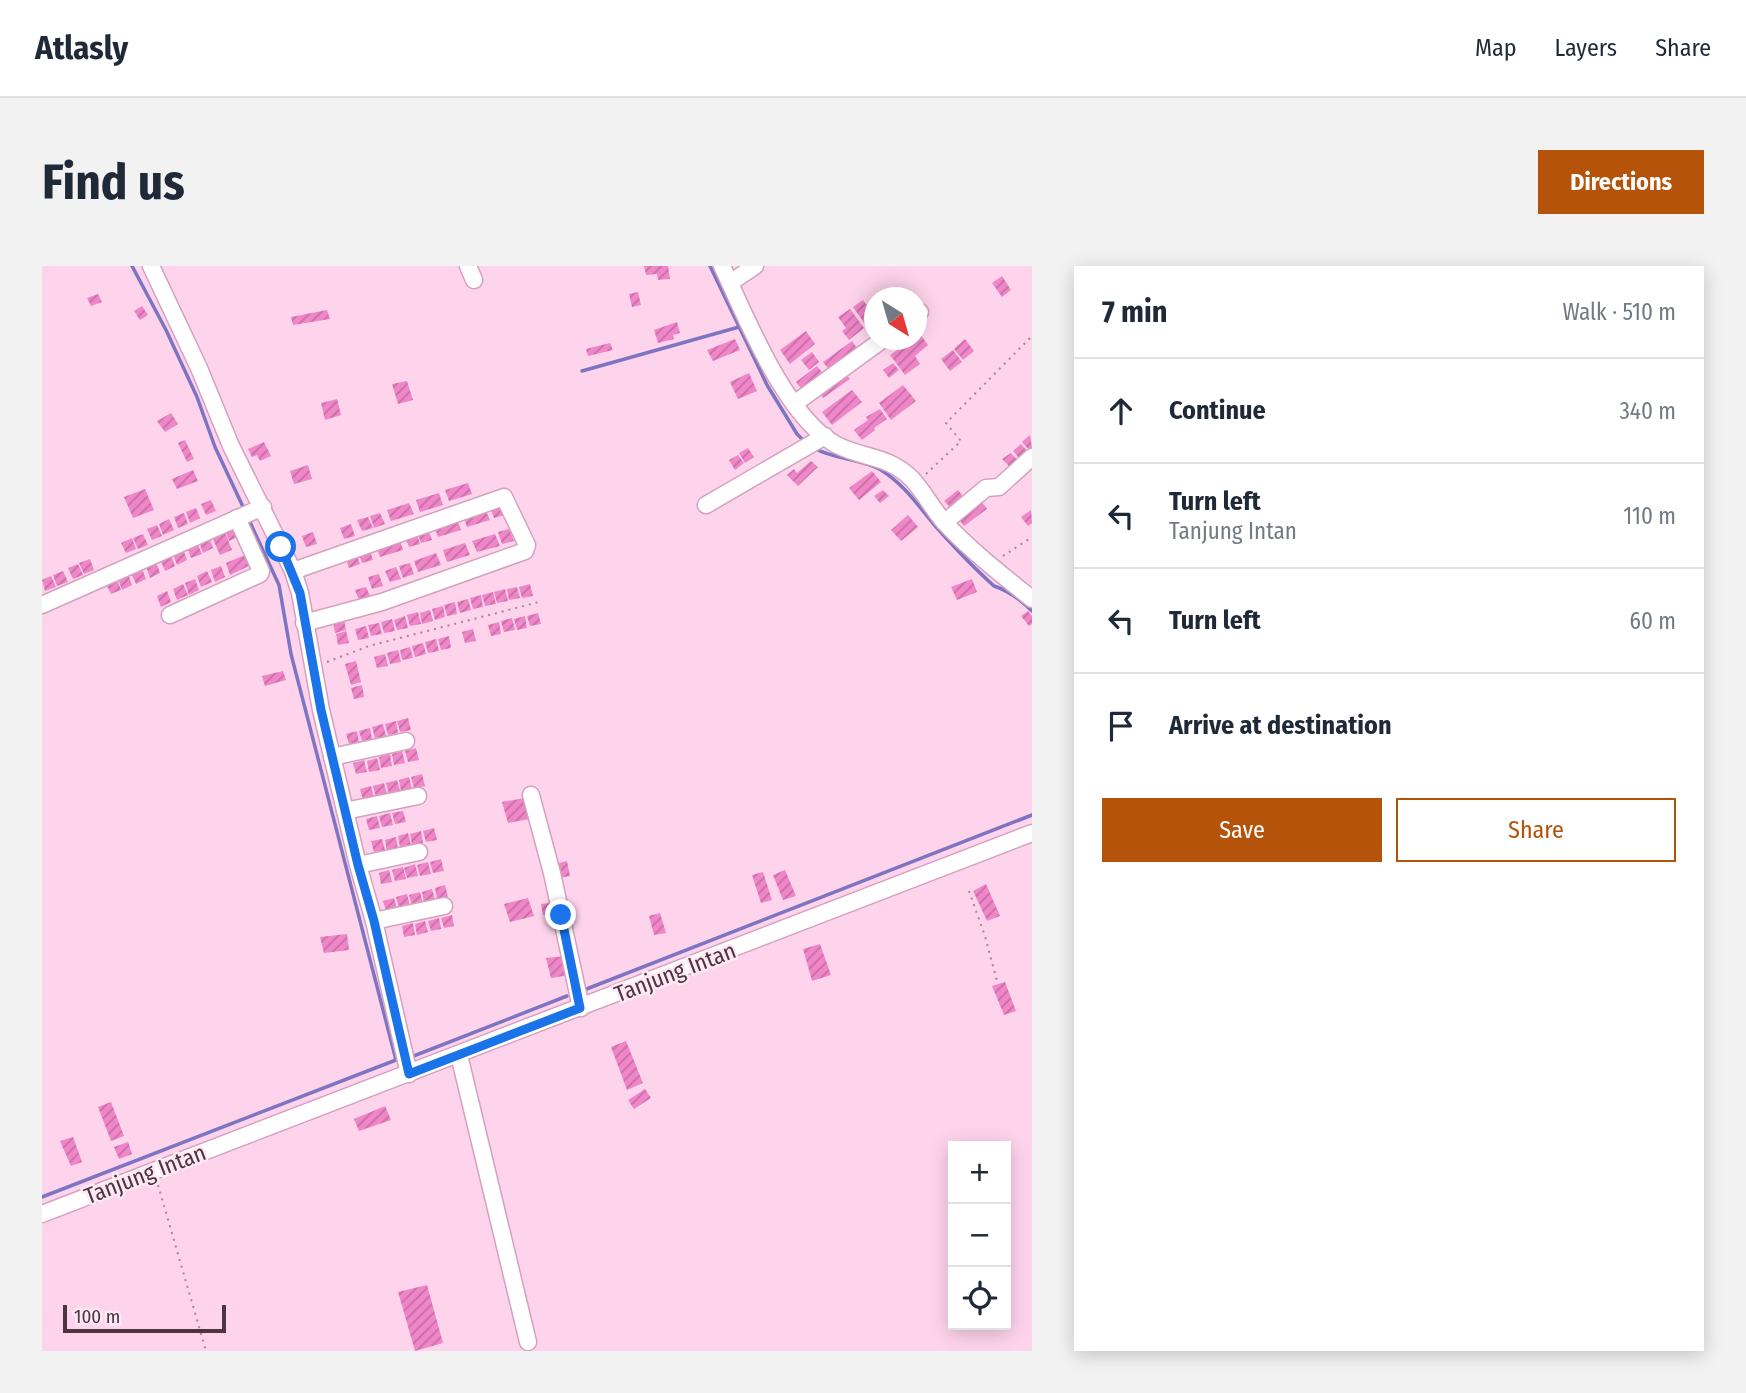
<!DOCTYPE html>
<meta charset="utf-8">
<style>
:root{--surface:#fff;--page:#f2f2f3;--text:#1f2937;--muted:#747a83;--line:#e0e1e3;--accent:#b45309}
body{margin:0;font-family:"Fira Sans Condensed",sans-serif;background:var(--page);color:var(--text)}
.controls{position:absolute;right:21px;bottom:21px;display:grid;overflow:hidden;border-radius:0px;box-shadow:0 4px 18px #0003}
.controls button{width:63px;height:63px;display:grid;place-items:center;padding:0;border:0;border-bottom:2px solid var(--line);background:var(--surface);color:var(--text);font:35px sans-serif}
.compass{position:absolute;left:822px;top:21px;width:63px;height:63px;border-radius:50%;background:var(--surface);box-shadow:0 4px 18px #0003;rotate:143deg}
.scale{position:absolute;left:21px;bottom:18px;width:163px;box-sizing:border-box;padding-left:7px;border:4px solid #4a3541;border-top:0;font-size:19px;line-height:24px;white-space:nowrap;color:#4a3541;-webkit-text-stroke:5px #fee8f4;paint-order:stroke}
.stop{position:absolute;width:21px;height:21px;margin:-16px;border:5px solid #1a73e8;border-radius:50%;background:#fff}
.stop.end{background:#1a73e8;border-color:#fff;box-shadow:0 2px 7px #0008}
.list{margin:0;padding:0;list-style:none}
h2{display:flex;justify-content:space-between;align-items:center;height:91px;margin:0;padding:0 28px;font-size:30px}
h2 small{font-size:23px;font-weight:400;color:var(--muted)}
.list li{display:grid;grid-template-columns:46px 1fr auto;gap:21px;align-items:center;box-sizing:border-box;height:105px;padding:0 28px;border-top:2px solid var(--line)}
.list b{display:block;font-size:26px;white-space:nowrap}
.list p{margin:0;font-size:23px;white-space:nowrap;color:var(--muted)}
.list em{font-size:23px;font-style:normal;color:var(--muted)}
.actions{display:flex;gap:14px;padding:21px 28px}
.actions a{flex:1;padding:16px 0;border:2px solid var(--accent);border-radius:0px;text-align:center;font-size:24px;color:var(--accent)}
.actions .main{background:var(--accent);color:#fff}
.icon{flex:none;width:38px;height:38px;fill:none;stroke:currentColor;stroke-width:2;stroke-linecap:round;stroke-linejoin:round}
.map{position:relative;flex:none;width:990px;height:1085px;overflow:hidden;border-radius:0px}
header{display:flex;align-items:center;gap:42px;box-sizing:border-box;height:98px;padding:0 35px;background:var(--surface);border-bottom:2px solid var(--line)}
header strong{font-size:33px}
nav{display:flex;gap:38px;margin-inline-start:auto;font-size:24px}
.intro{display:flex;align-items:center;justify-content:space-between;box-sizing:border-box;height:168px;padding:0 42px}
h1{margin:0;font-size:49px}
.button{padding:18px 32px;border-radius:0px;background:var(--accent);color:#fff;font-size:24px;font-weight:700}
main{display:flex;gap:42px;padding:0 42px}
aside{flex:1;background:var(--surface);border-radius:0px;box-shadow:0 4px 18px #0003}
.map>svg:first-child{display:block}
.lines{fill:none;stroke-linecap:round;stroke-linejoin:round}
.stream{stroke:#7e75c2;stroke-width:3.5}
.building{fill:url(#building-hatch)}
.minor-casing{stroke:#d4a1bf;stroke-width:19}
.path{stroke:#a68699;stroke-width:2;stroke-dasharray:2 5;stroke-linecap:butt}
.minor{stroke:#fff;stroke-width:16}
.route{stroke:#1a73e8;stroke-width:9}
.labels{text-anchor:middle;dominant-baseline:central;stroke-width:5;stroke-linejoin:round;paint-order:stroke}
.street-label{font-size:23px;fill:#4a3541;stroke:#fee8f4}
</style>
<header>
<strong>Atlasly</strong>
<nav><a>Map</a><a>Layers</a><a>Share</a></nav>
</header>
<div class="intro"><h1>Find us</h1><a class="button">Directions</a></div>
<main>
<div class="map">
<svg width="990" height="1085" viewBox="0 0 990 1085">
<defs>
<pattern id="building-hatch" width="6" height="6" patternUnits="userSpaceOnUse" patternTransform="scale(1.75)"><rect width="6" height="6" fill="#f086c8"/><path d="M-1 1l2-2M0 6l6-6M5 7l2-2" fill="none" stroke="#c46ea4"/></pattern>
</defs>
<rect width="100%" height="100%" fill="#fed4ec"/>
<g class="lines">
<!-- stream -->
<g class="stream">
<polyline points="90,0 124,64 155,131 173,181 203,245"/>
<polyline points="668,0 725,119 755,168 763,176"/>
<polyline points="540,105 697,61"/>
<path d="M772,182C793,194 818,192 839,204C863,219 877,241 895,262C913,282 932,302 952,320C967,325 979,334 990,345"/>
<polyline points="542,724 990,549"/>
<polyline points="369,791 525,730"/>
<polyline points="0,931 354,794 249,388 237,319 206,252"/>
</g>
</g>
<!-- building -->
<g class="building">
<polygon points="602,0 626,0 628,13 616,14 615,8 604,9"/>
<polygon points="960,10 969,24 960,31 950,17"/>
<polygon points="596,26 599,39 590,41 587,28"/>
<polygon points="56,28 60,36 49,40 45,32"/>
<polygon points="821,34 832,50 823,58 811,41"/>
<polygon points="100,40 106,49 98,54 92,45"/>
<polygon points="808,43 822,62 807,74 800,65 804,62 796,51"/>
<polygon points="285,44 288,53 251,59 249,51"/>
<polygon points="635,56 638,67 631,69 632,73 616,77 612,64"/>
<polygon points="764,65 773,78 748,98 738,84"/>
<polygon points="878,68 886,79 873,90 878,98 863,109 848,89 870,74 874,74"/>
<polygon points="693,73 698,84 671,95 665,84"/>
<polygon points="923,73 932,85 921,94 912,83"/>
<polygon points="810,75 817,85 789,106 781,96"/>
<polygon points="568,77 571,84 546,90 544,83"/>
<polygon points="911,84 920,96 908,105 899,93"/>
<polygon points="770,86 777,96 767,104 759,94"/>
<polygon points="851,97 857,104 847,112 841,104"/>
<polygon points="775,100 783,110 761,125 754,116"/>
<polygon points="707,107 715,125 696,133 688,116"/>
<polygon points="803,107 808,113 781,132 777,126"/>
<polygon points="365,115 371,134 356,138 350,118"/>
<polygon points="861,119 874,135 849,154 837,137"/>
<polygon points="810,124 820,136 790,159 780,146"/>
<polygon points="295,133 299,149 283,154 279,137"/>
<polygon points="838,143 845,153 832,162 833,164 820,174 812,164 826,154 824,151"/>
<polygon points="129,147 136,158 123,166 115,155"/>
<polygon points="988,169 990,182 987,184 980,176"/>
<polygon points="143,174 152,193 145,196 136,177"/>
<polygon points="222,176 229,190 218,195 215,189 210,191 206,183"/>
<polygon points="979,178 986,186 978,193 971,185"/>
<polygon points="706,182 712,191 703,197 697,187"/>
<polygon points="969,187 976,195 968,201 960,193"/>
<polygon points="696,189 702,197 693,204 687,194"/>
<polygon points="769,195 776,201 756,220 745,209 752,203 755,207"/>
<polygon points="266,199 270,213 252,218 248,205"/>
<polygon points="151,204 156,215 135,223 130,213"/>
<polygon points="830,205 839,216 817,234 807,222"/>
<polygon points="426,217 430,228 407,235 403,224"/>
<polygon points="103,223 112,244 91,252 82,231"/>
<polygon points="841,224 847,230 838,237 832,230"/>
<polygon points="916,224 923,233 910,243 902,235"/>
<polygon points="397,227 401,239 378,246 374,234"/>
<polygon points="169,234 174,245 164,249 159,238"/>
<polygon points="939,235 945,243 922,260 916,252"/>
<polygon points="367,237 372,248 349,255 345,244"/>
<polygon points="459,238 463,249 452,252 448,241"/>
<polygon points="154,242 158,252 148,257 144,246"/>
<polygon points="443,243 448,254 425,261 421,249"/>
<polygon points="989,244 990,257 986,260 979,251"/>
<polygon points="142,247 146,258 136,262 132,251"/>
<polygon points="338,247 343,258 332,262 328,250"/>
<polygon points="866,249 876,261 859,275 849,264"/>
<polygon points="326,251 331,262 320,265 315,254"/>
<polygon points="127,253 132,264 121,269 117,258"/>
<polygon points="415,253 419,264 396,271 392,260"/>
<polygon points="309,258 313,270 302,273 298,262"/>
<polygon points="115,259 120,270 110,274 105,263"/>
<polygon points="193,259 198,270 187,275 183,264"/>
<polygon points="386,263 390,274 379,277 375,266"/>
<polygon points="467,263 472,275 460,278 456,266"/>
<polygon points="182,264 190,284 178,289 170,271"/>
<polygon points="271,266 275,278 264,281 260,270"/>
<polygon points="374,266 378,278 367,281 363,270"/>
<polygon points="101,268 106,279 96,283 91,272"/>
<polygon points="453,268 458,280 435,286 430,275"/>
<polygon points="167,271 171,282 161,287 157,276"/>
<polygon points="90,272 94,283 84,287 79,277"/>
<polygon points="357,272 361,284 338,291 334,279"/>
<polygon points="155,277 160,288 149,292 145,281"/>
<polygon points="423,277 428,289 405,296 401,284"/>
<polygon points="327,282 331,294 320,297 316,286"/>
<polygon points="141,283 145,294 135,299 131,288"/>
<polygon points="314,287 318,298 307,302 303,290"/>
<polygon points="394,287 399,299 376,306 372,295"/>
<polygon points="205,288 209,299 188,309 184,297"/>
<polygon points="129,289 133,300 123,305 118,293"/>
<polygon points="48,293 52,304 42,308 37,297"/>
<polygon points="114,296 118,307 108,312 104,300"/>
<polygon points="368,297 372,308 361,312 357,300"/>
<polygon points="36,298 41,309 31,313 26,302"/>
<polygon points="179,300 183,311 173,316 169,304"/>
<polygon points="354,301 359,313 348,316 343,305"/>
<polygon points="100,303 104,313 94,318 89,307"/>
<polygon points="21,305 26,316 15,320 11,309"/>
<polygon points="165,305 170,316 159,321 155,310"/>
<polygon points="86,308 90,319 80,324 76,313"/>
<polygon points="337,308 341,320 330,323 326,311"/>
<polygon points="9,310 14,321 3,325 0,314"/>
<polygon points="75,313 79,324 69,328 64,318"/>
<polygon points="153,313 157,324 147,329 143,317"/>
<polygon points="930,313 935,326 915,334 909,321"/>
<polygon points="141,318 146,329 135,334 131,323"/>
<polygon points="488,318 491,330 480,332 477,321"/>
<polygon points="324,321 329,332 318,336 313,324"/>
<polygon points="475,321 478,332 467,334 465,323"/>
<polygon points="463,323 466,335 455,337 452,326"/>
<polygon points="125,325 129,336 119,341 115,330"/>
<polygon points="451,326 454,338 443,340 440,329"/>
<polygon points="439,329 441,341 431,343 428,332"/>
<polygon points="426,333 429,344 418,347 415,336"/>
<polygon points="413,336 415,348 405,350 402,339"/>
<polygon points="401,340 403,351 393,354 390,343"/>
<polygon points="388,344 391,355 380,358 378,347"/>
<polygon points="986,345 990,350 990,358 987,360 979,350"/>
<polygon points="376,346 379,358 368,360 365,349"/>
<polygon points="496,347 499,358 488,360 485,350"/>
<polygon points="363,350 366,362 355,364 352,354"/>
<polygon points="483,350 485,362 475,364 472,353"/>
<polygon points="470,352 473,364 462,366 459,355"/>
<polygon points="302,353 304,364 293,367 291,356"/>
<polygon points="350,353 353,365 342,367 339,356"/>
<polygon points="457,356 459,368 449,370 446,359"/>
<polygon points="337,357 340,368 329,370 326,359"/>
<polygon points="324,360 327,372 316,374 313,363"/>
<polygon points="431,363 434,375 423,377 420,366"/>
<polygon points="304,365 307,377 296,379 294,368"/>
<polygon points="407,370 409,382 399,384 396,373"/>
<polygon points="394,373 397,385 386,387 383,376"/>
<polygon points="381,377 384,388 373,391 370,380"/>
<polygon points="368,381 371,392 360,394 358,384"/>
<polygon points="356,384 359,396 348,398 345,387"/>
<polygon points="343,388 346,400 335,402 332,391"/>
<polygon points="314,395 319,416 309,419 303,398"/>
<polygon points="241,405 244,414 223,420 220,410"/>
<polygon points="320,419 322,431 312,433 309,422"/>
<polygon points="366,452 369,464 358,466 355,455"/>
<polygon points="354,455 356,467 346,469 343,458"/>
<polygon points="341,458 344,470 333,472 330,461"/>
<polygon points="328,462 330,473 320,475 317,465"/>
<polygon points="315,465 317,476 307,478 304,468"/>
<polygon points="374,482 377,494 366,496 363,485"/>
<polygon points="360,485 363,497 352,499 350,488"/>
<polygon points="348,488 350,500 339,502 337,491"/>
<polygon points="335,492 338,504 327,506 325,495"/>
<polygon points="322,494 325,506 314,508 311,497"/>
<polygon points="380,508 383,520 372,522 369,511"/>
<polygon points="367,511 370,523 359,525 357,514"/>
<polygon points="355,514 358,525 347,528 344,517"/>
<polygon points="342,517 345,528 334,531 331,520"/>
<polygon points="329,520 332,532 321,534 318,523"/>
<polygon points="483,532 488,553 466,557 460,536"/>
<polygon points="361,545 364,556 353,558 350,547"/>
<polygon points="348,547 351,559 340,561 337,550"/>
<polygon points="335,550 338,562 327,564 324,553"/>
<polygon points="392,562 395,574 384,576 381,565"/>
<polygon points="379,565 381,577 370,579 368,568"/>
<polygon points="366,567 369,579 358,581 356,570"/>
<polygon points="354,571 356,583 345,585 343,574"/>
<polygon points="340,573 343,584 332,586 329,575"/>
<polygon points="399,593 402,605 391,607 388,596"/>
<polygon points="525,595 528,610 516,612 513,598"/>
<polygon points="386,596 389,608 378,610 375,599"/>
<polygon points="373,598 376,610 365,612 362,602"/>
<polygon points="361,601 364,613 353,615 350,604"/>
<polygon points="347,604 350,616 339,618 337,607"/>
<polygon points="743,604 754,630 741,634 731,609"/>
<polygon points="721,606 730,634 719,637 710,609"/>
<polygon points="944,618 958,650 945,655 931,625"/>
<polygon points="403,619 406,631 395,633 393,622"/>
<polygon points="390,623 393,634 382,637 380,626"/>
<polygon points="378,626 381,638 370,640 367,629"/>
<polygon points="365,628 368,640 357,642 354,631"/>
<polygon points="352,632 355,643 344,645 341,635"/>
<polygon points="486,632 492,650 468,656 462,638"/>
<polygon points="508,637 512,648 501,649 499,638"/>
<polygon points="618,647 624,667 612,669 607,650"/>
<polygon points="410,649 412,660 402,662 399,652"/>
<polygon points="397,652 399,663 389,665 386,655"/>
<polygon points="383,655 386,666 375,669 373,658"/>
<polygon points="371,657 373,669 362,671 360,660"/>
<polygon points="305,668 307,684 282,687 278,671"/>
<polygon points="778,678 789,709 770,715 761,683"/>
<polygon points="524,690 528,709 509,712 504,692"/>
<polygon points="963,716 974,745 962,749 950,720"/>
<polygon points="584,775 601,817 585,824 569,781"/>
<polygon points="603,823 609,832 592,843 586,834"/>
<polygon points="69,836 82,870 69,875 56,841"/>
<polygon points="343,840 349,854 317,865 312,853"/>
<polygon points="31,871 40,896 29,900 18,875"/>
<polygon points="86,876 90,888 77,893 72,881"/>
<polygon points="385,1019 401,1077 373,1085 356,1026"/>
</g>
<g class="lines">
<defs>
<g id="minor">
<polyline points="109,0 157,102 189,180 251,305 258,327 279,444 316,599 332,655 367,808"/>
<polyline points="426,0 432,14"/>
<path d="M680,0C704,51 743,150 793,178C820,193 845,188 870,213C882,226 890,242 902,256C928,284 960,309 990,333"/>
<polyline points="688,17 713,0"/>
<polyline points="874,48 878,46"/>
<polyline points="752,138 840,74"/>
<polyline points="664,239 783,170"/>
<polyline points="903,256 944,222 957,221 990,191"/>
<polyline points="251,305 462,231 485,279 483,285 340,336 262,357"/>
<polyline points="0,339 221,241"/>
<polyline points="128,349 218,308 219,305 195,252"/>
<polyline points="290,491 364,475"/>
<polyline points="489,529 510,607 539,742"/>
<polyline points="303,545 376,530"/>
<polyline points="316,599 377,586"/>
<polyline points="332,655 402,640"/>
<polyline points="417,789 486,1076"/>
<polyline points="0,948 990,567"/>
</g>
</defs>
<!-- minor casing -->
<use href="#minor" class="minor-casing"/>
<!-- path -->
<g class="path">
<polyline points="884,208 919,175 904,157 990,70"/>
<polyline points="961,290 990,271"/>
<polyline points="285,396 327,380 497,336"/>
<polyline points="927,625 943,670 955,715"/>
<polyline points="116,919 164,1085"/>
</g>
<!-- minor -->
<use href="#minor" class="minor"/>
</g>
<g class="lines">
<!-- route -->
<polyline class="route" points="239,281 258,327 279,444 316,599 332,655 367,808 538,742 519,649"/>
</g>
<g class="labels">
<!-- street labels -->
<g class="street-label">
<text transform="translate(633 706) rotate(-21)">Tanjung Intan</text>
<text transform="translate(103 908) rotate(-21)">Tanjung Intan</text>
</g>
</g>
</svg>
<div class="controls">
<button>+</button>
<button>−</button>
<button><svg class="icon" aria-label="locate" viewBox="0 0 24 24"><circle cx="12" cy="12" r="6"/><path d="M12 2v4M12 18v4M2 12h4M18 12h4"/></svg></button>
</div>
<svg class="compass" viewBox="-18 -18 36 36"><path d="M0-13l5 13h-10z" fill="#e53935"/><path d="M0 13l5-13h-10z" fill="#747a83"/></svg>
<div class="scale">100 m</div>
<div class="stop" style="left:239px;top:281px"></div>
<div class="stop end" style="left:519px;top:649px"></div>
</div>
<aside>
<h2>7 min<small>Walk · 510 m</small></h2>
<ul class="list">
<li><svg class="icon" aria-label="ahead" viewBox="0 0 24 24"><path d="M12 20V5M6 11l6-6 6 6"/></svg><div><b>Continue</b></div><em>340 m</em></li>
<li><svg class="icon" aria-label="left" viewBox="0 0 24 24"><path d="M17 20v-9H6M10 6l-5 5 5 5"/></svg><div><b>Turn left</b><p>Tanjung Intan</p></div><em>110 m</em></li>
<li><svg class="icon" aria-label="left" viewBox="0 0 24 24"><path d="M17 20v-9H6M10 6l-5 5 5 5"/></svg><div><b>Turn left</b></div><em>60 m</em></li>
<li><svg class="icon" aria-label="arrive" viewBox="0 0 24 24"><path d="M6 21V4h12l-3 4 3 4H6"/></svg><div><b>Arrive at destination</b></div></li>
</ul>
<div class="actions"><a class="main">Save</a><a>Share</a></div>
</aside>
</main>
